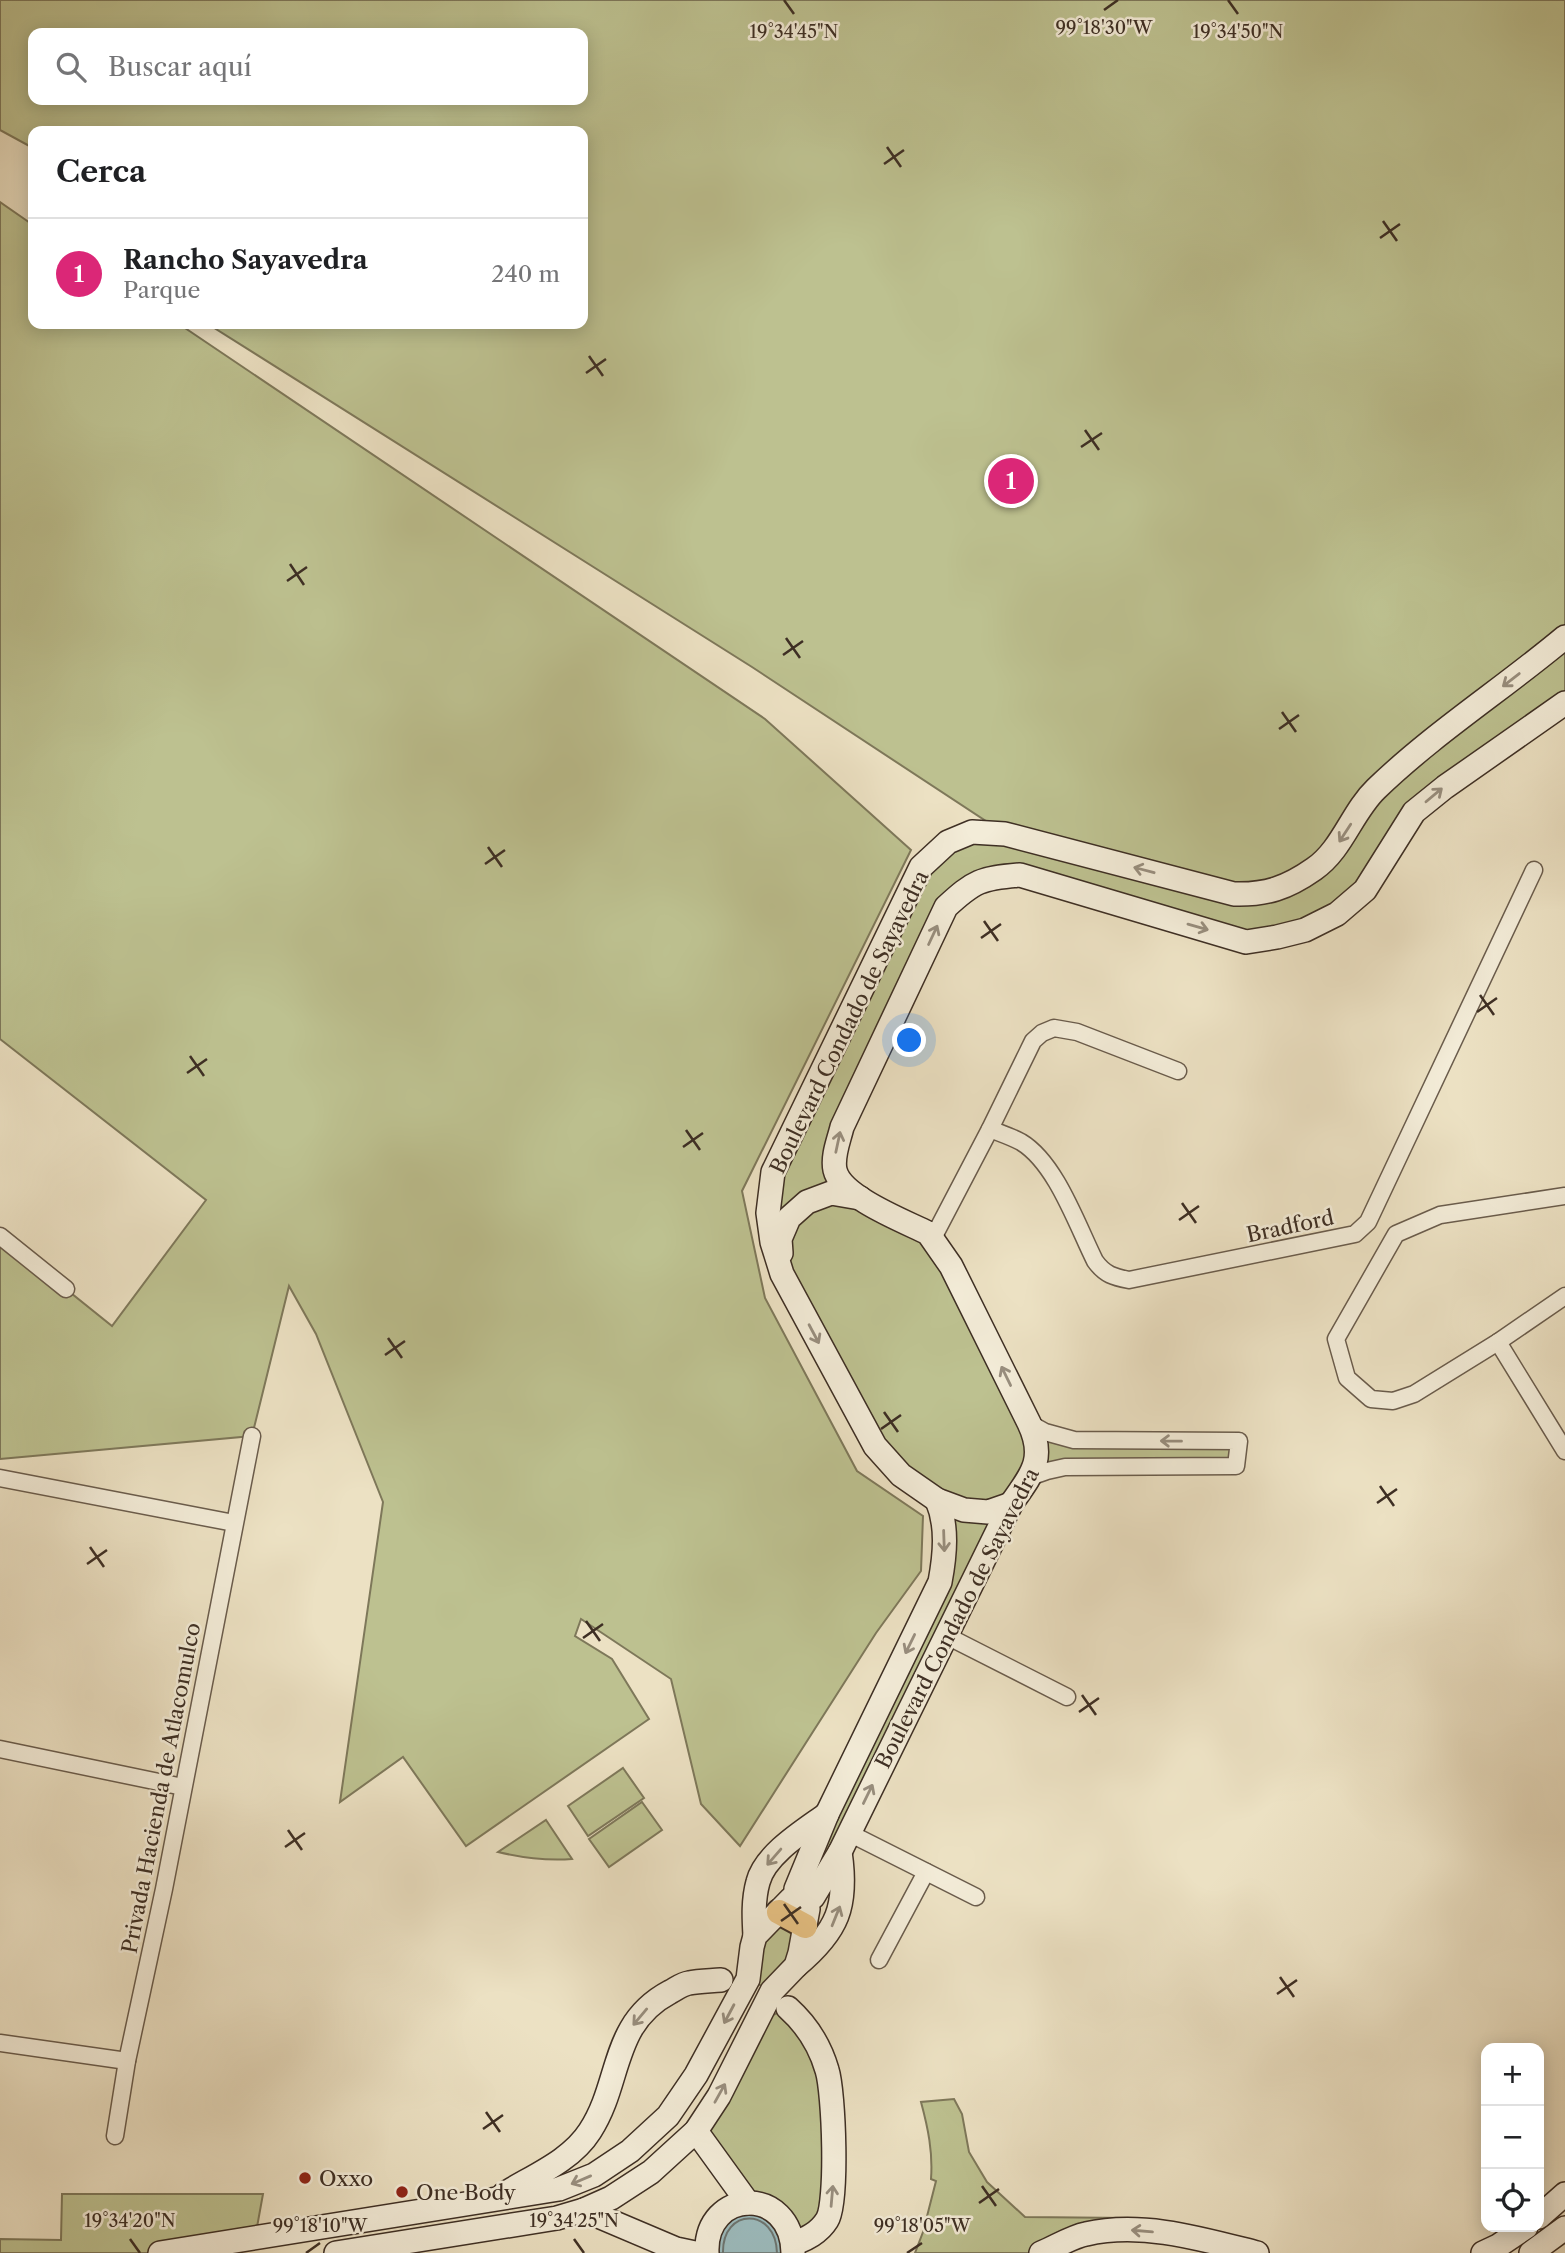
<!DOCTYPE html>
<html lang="es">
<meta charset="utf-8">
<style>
:root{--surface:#fff;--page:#f6f6f6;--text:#202124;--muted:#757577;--line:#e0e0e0;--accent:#db2777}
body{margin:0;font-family:"Libre Caslon Text",serif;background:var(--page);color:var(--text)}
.controls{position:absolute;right:21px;bottom:21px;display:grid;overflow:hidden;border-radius:14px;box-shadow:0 4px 18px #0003}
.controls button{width:63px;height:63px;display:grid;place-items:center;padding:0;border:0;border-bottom:2px solid var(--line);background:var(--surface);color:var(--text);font:35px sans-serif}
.you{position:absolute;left:910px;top:1041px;width:24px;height:24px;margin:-18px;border:5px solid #fff;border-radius:50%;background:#1a73e8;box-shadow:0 0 0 10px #1a73e833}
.badge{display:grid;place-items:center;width:46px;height:46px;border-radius:50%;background:var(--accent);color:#fff;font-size:23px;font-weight:700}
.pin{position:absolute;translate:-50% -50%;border:4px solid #fff;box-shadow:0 2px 7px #0006}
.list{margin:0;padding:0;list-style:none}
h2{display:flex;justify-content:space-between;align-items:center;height:91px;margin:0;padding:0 28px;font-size:30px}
h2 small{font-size:23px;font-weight:400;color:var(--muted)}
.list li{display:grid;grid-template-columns:46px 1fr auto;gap:21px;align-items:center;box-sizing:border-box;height:112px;padding:0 28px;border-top:2px solid var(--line)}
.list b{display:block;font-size:26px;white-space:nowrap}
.list p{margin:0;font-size:23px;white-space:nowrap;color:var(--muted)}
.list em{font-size:23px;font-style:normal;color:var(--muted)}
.icon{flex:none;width:38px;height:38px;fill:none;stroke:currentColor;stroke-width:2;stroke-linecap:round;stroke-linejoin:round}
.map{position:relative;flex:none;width:1565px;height:2253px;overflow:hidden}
.search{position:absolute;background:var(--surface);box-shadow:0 4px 18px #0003;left:28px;top:28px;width:560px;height:77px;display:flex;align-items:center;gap:18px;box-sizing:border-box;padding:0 24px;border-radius:14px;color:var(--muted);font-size:26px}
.panel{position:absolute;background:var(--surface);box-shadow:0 4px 18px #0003;left:28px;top:126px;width:560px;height:203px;border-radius:14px}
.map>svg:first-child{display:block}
.green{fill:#bdc190;stroke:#7e785a;stroke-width:2;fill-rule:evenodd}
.water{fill:#9cbbbd;stroke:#768380;stroke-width:2}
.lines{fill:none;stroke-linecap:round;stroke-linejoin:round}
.shore{stroke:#6d7570;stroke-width:2}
.street-casing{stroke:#6a5c4c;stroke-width:19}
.secondary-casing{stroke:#3e2f24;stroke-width:26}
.primary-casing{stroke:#3e2f24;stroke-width:28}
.street{stroke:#f3ecd8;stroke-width:16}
.secondary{stroke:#f3ecd8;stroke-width:23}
.primary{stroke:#e6c082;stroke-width:24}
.oneway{stroke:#988e7e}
.ticks{fill:none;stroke:#3e2f24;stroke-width:2.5}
.poi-dot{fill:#8f2418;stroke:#f3ecd8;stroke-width:2.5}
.labels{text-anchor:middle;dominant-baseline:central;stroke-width:5;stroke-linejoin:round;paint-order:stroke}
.street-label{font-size:21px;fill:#3e2f24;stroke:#f3ecd8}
.poi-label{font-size:21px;fill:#3e2f24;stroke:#f3ecd8;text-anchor:start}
.ticks-label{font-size:18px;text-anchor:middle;fill:#3e2f24;stroke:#f3ecd8;stroke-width:5;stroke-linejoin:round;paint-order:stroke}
</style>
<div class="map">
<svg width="1565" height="2253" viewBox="0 0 1565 2253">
<rect width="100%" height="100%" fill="#ece1c3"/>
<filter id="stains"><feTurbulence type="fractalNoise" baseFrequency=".00286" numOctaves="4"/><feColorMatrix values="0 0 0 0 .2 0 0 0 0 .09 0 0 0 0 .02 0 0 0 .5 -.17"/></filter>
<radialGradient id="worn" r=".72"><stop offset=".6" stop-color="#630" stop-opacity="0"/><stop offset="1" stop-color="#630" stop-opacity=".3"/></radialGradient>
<!-- green -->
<g class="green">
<path d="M0,0H1565V703L1445,786L1337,914L1246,942L1020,875L946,907L835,1171L928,1233L1045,1432L1239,1441L1236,1466L1065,1467L1030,1478L840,1852L800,1881L940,1583L942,1511L901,1475L782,1274L773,1172L921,867L948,842L1004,833L752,667L208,324H583V131H33V148L0,130ZM33,33H583V100H33Z"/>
<polygon points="0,202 33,225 33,324 179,324 765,719 911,850 742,1191 765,1298 857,1471 923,1516 921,1571 876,1633 740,1846 701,1804 671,1679 581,1619 575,1636 612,1659 649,1719 466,1846 403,1757 340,1802 383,1502 316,1334 289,1286 252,1436 0,1459 0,1236 112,1326 206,1200 0,1039"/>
<polygon points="623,1768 644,1798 588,1836 568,1806"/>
<polygon points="642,1802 662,1830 609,1867 589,1839"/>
<path d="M546,1820L572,1859C546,1861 523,1858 498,1852Z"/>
<polygon points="765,1924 805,1926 772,1991 748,1979"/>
<polygon points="788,2008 817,2045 833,2197 793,2244 767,2206 696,2131 754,2024"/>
<path d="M954,2099L962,2114L969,2152L987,2182L1025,2217L1129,2218L1125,2229L1041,2253H915L923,2232L936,2181L931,2179C933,2152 928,2128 921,2102Z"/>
<polygon points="62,2194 263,2194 255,2238 160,2253 0,2253 0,2239 61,2240"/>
</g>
<!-- water -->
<polygon class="water" points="767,2206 793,2253 707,2253 718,2217"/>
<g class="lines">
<!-- shore -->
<path class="shore" d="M723,2253C722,2207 776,2207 777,2253"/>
<defs>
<g id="street">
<path d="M990,1129C1000,1133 1012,1137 1021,1142C1056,1163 1077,1225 1095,1261C1105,1275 1114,1277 1129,1280L1355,1234L1368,1222L1534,870"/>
<polyline points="1565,1196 1440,1215 1396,1234 1336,1339 1347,1378 1371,1399 1393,1401 1414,1394 1498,1342 1565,1296"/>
<polyline points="0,1236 66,1289"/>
<polyline points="933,1238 990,1129 1033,1041 1042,1033 1054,1028 1077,1032 1178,1071"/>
<polyline points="1498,1342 1565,1451"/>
<polyline points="1029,1423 1045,1432 1074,1440 1239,1441 1236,1466 1065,1467 1047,1471 1030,1477"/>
<polyline points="0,1478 234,1523"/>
<polyline points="945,1635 1067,1697"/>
<polyline points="0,1749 183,1787"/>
<polyline points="849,1833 976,1897"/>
<polyline points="879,1960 926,1872"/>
<polyline points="0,2043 127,2061"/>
<polyline points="115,2136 127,2061 164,1889 252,1436"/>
</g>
<g id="secondary">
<polyline points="781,1253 780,1239 789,1218 807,1202 831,1193 860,1198"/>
<path d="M1011,1504L988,1512L964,1510L937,1500L901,1475L875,1446L782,1274L772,1242L768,1213L773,1172L921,867L948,842L972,832L1005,834L1234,894C1266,895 1287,888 1314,869C1342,850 1352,812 1376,789C1434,733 1503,689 1565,637"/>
<path d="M796,1889L827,1814L940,1582C945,1555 948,1526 937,1500"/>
<path d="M813,1897L840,1852L1011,1504C1032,1474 1046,1459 1029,1423L951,1266L928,1233C904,1221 841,1197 835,1170C832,1156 839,1140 842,1127L946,907C974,881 981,878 1020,875L1246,942L1277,937L1305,930L1337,914L1365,890L1414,812L1445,787L1565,703"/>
<path d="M755,1936C754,1918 753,1900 758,1882C765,1854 805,1830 827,1814"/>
<path d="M796,1966C838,1931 848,1906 840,1852"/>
<path d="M788,2008C807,2025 820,2046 827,2070C834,2092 838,2203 827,2220C819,2233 806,2239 793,2244"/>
<polyline points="696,2131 748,2203"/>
<path d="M504,2194C533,2176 571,2161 590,2131C622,2082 610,2024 670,1992C676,1989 682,1984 689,1983C699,1981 710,1981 721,1980"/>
<polyline points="584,2210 676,2249 695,2253"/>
<polyline points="1539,2217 1565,2194"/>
<polyline points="160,2253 559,2189 594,2175 630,2151 668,2116 696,2075 748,1979 752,1947 755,1936 791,1899"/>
<polyline points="336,2253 557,2218 584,2210 611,2198 651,2172 696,2131 719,2096 772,1991 796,1966 800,1953 808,1909"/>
<path d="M707,2253C704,2188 792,2185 793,2253"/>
<path d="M1041,2253C1056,2247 1071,2237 1086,2234C1142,2221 1202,2239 1257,2253"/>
<polyline points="1483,2253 1498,2246 1526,2227"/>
<polyline points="1531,2253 1565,2228"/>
</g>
<polyline id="primary" points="779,1912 805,1926"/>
</defs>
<!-- street casing -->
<use href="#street" class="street-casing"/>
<!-- secondary casing -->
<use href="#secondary" class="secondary-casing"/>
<!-- primary casing -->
<use href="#primary" class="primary-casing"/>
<!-- street -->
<use href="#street" class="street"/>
<!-- secondary -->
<use href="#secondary" class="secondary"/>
<!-- primary -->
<use href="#primary" class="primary"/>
</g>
<!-- one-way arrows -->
<defs><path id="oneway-shaft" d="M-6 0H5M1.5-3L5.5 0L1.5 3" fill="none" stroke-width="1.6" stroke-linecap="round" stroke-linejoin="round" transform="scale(1.75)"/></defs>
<g class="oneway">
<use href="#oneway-shaft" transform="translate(1511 680) rotate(142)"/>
<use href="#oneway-shaft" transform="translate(1434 795) rotate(-40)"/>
<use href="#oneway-shaft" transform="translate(1345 833) rotate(123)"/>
<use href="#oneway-shaft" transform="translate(1144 870) rotate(-165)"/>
<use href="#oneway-shaft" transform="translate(1198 927) rotate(16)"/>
<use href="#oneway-shaft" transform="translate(933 935) rotate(-65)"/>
<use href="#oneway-shaft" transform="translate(838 1142) rotate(-78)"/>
<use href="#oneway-shaft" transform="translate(814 1334) rotate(62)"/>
<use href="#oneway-shaft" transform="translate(1006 1376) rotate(-116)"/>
<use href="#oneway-shaft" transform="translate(1171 1441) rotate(-179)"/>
<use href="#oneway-shaft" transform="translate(944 1541) rotate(88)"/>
<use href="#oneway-shaft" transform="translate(910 1644) rotate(116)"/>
<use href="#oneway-shaft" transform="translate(868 1794) rotate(-64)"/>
<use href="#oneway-shaft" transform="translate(774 1857) rotate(131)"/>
<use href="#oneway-shaft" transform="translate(836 1916) rotate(-68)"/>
<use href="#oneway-shaft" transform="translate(729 2014) rotate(118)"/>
<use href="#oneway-shaft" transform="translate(640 2017) rotate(130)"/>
<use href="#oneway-shaft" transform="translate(720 2093) rotate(-61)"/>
<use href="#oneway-shaft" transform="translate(581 2180) rotate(157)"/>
<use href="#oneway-shaft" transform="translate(832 2196) rotate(-85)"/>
<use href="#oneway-shaft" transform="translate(1142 2231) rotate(-175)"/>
</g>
<!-- ticks -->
<path class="ticks" d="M784,0L794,14M1228,0L1238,14M1104,10L1118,0M887,147L901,167M884,164L904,150M1383,221L1397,241M1380,238L1400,224M589,356L603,376M586,373L606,359M1085,430L1099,450M1081,447L1102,433M290,564L304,585M287,581L307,567M786,638L800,658M783,655L803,641M1282,712L1296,732M1279,729L1299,715M488,847L502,867M485,864L505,850M984,921L998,941M981,938L1001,924M1480,995L1494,1015M1477,1012L1497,998M190,1056L204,1076M187,1073L207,1059M686,1130L700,1150M683,1147L703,1133M1182,1203L1196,1223M1179,1220L1199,1206M388,1338L402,1358M385,1355L405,1341M884,1412L898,1432M881,1429L901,1415M1380,1486L1394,1506M1377,1503L1397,1489M90,1547L104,1567M87,1564L107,1550M586,1621L600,1641M583,1638L603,1624M1082,1695L1096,1715M1079,1712L1099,1698M288,1830L302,1850M285,1847L305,1833M784,1904L798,1924M781,1921L801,1907M1280,1977L1294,1997M1277,1994L1297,1980M486,2112L500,2132M483,2129L503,2115M982,2186L996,2206M979,2203L999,2189M130,2239L140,2253M574,2239L584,2253M306,2253L320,2243M907,2253L922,2243"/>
<!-- markers -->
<g class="poi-dot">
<circle cx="305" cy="2178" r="7"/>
<circle cx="402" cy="2192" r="7"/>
</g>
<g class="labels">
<!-- street labels -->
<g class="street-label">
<text transform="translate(849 1022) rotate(-64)">Boulevard Condado de Sayavedra</text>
<text transform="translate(1290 1226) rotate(-12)">Bradford</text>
<text transform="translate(957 1618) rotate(-63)">Boulevard Condado de Sayavedra</text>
<text transform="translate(161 1788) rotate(-79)">Privada Hacienda de Atlacomulco</text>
</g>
<!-- poi labels -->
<g class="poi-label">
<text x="319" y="2178">Oxxo</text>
<text x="416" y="2192">One Body</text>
</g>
</g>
<g class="ticks-label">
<text x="1104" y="34">99°18'30"W</text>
<text x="794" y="38">19°34'45"N</text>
<text x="1238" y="38">19°34'50"N</text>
<text x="130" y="2227">19°34'20"N</text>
<text x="574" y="2227">19°34'25"N</text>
<text x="320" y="2232">99°18'10"W</text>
<text x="922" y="2232">99°18'05"W</text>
</g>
<rect width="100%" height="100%" filter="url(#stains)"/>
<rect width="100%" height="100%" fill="url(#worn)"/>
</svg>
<div class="controls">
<button>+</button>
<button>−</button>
<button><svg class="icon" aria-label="locate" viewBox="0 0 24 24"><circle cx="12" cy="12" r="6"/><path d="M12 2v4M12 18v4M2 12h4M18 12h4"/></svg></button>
</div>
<div class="you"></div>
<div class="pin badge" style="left:1011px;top:481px">1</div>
<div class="search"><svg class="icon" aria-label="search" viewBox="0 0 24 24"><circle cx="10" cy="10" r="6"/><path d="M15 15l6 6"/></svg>Buscar aquí</div>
<section class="panel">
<h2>Cerca<small></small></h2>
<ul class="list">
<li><span class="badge">1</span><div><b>Rancho Sayavedra</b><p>Parque</p></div><em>240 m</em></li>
</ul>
</section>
</div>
